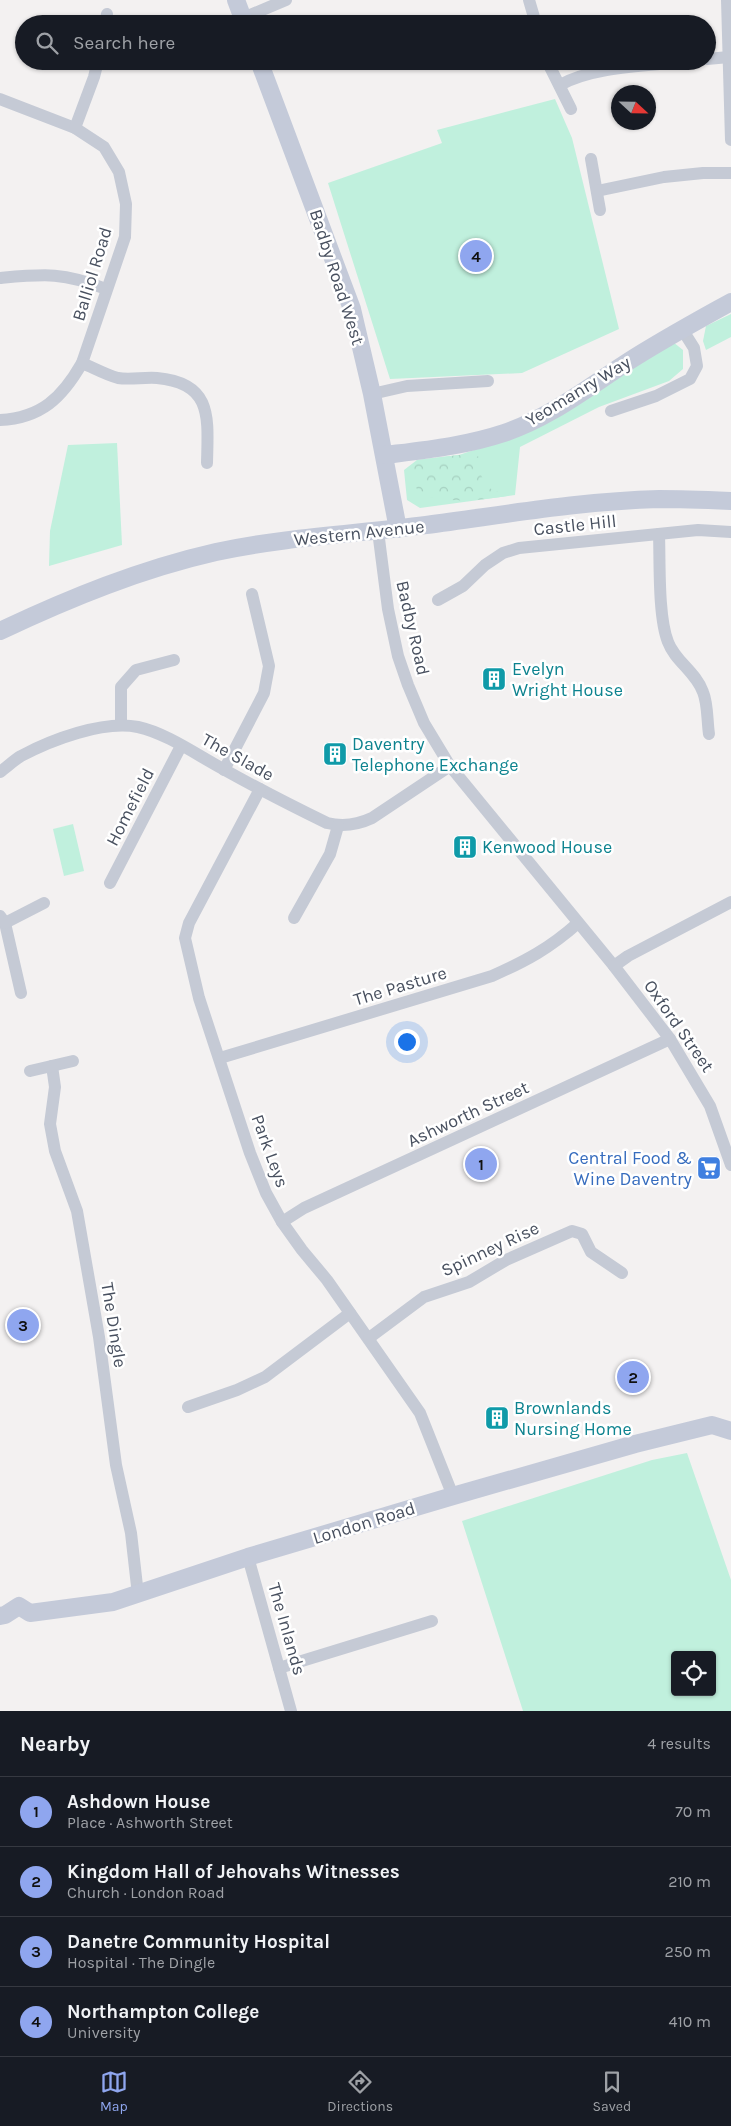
<!DOCTYPE html>
<meta charset="utf-8">
<style>
:root{--surface:#171b24;--page:#20242c;--text:#f1f3f6;--muted:#9ea1a6;--line:#363941;--accent:#8fa6ef}
body{margin:0;font-family:Karla,sans-serif;background:var(--page);color:var(--text)}
.controls{position:absolute;right:15px;bottom:15px;display:grid;overflow:hidden;border-radius:5px;box-shadow:0 1px 4px #0004}
.controls button{width:45px;height:45px;display:grid;place-items:center;padding:0;border:0;border-bottom:1px solid var(--line);background:var(--surface);color:var(--text);font:25px sans-serif}
.compass{position:absolute;left:611px;top:85px;width:45px;height:45px;border-radius:50%;background:var(--surface);box-shadow:0 1px 4px #0004;rotate:112deg}
.you{position:absolute;left:406px;top:1041px;width:18px;height:18px;margin:-12px;border:4px solid #fff;border-radius:50%;background:#1a73e8;box-shadow:0 0 0 8px #1a73e833}
.badge{display:grid;place-items:center;width:32px;height:32px;border-radius:50%;background:var(--accent);color:#111;font-size:16px;font-weight:700}
.pin{position:absolute;translate:-50% -50%;border:2px solid #fff;box-shadow:0 1px 5px #0006}
.list{margin:0;padding:0;list-style:none}
h2{display:flex;justify-content:space-between;align-items:center;height:65px;margin:0;padding:0 20px;font-size:21px}
h2 small{font-size:16px;font-weight:400;color:var(--muted)}
.list li{display:grid;grid-template-columns:32px 1fr auto;gap:15px;align-items:center;box-sizing:border-box;height:70px;padding:0 20px;border-top:1px solid var(--line)}
.list b{display:block;font-size:19px;white-space:nowrap}
.list p{margin:0;font-size:16px;white-space:nowrap;color:var(--muted)}
.list em{font-size:16px;font-style:normal;color:var(--muted)}
.icon{flex:none;width:28px;height:28px;fill:none;stroke:currentColor;stroke-width:2;stroke-linecap:round;stroke-linejoin:round}
.map{position:relative;flex:none;width:731px;height:1711px;overflow:hidden}
.search{position:absolute;background:var(--surface);box-shadow:0 1px 4px #0004;left:15px;right:15px;top:15px;height:55px;display:flex;align-items:center;gap:12px;box-sizing:border-box;padding:0 18px;border-radius:28px;color:var(--muted);font-size:19px}
.sheet{height:345px;background:var(--surface)}
nav{display:flex;justify-content:space-around;align-items:center;box-sizing:border-box;height:70px;border-top:1px solid var(--line);background:var(--surface);font-size:14px;color:var(--muted)}
nav a{display:grid;justify-items:center;gap:2px}
nav .on{color:var(--accent)}
.map>svg:first-child{display:block}
.green{fill:#c0f0dd;fill-rule:evenodd}
.forest{fill:url(#forest-crowns)}
.lines{fill:none;stroke-linecap:round;stroke-linejoin:round}
.street{stroke:#c5cad5;stroke-width:12}
.secondary{stroke:#c4cad9;stroke-width:18}
.labels{text-anchor:middle;dominant-baseline:central;stroke-width:5;stroke-linejoin:round;paint-order:stroke}
.street-label{font-size:18px;fill:#48505f;stroke:#fff}
.culture-label{font-size:18px;fill:#0d838f;stroke:#fff;text-anchor:start}
.shop-label{font-size:18px;fill:#366cbe;stroke:#fff;text-anchor:end}
</style>
<div class="map">
<svg width="731" height="1711" viewBox="0 0 731 1711">
<defs>
<pattern id="forest-crowns" width="20" height="18" patternUnits="userSpaceOnUse" patternTransform="scale(1.25)"><rect width="20" height="18" fill="#c0f0dd"/><path d="M2 6a3 3 0 1 1 6 0M12 15a3 3 0 1 1 6 0" fill="none" stroke="#a6d0c0"/></pattern>
</defs>
<rect width="100%" height="100%" fill="#f3f1f1"/>
<!-- green -->
<g class="green">
<polygon points="555,99 572,138 619,329 522,373 390,379 328,183 442,143 437,130"/>
<polygon points="731,314 731,337 706,350 703,341 706,326"/>
<polygon points="673,342 683,350 683,369 669,381 599,407 520,447 515,495 420,508 407,500 404,470 417,460 459,455 516,436"/>
<polygon points="117,443 122,545 49,566 50,531 68,445"/>
<polygon points="73,824 84,871 64,876 53,829"/>
<path d="M687,1453L731,1580V1711H523L462,1521L652,1460ZM675,1655H712V1692H675Z"/>
</g>
<!-- forest -->
<path class="forest" d="M459,455L484,457L480,473L487,487L507,496C474,501 452,503 419,495L411,473L417,460Z"/>
<g class="lines">
<!-- street -->
<g class="street">
<polyline points="529,0 536,24"/>
<polyline points="727,0 731,140"/>
<polyline points="243,18 286,0"/>
<polyline points="105,24 107,14"/>
<polyline points="707,59 729,57"/>
<polyline points="547,61 571,109"/>
<path d="M560,85C594,66 649,66 689,61"/>
<path d="M0,99L75,128L104,147L119,172L126,204L125,237L82,363C62,398 41,418 0,420"/>
<polyline points="75,128 94,77 98,61"/>
<polyline points="591,159 600,210"/>
<polyline points="597,191 664,177 703,173 731,173"/>
<path d="M0,278C45,274 63,272 106,289"/>
<path d="M82,363C94,368 106,375 118,378C130,380 144,377 157,378C213,383 208,418 207,463"/>
<polyline points="372,394 407,386 488,381"/>
<polyline points="611,411 656,396 690,379 697,366 694,348 682,329"/>
<polyline points="378,531 388,609 398,656 408,685 424,723 450,766 614,966 670,1039 710,1106 731,1165"/>
<path d="M659,534C660,562 658,617 668,642C675,661 696,672 703,692C708,704 707,721 709,734"/>
<polyline points="438,600 463,586 485,565 503,553 519,548 698,530 731,532"/>
<polyline points="121,725 121,687 136,670 174,660"/>
<polyline points="224,770 264,693 269,666 252,594"/>
<path d="M0,772C7,767 14,760 21,756C51,740 103,720 138,727C166,733 197,755 223,769C257,788 292,806 327,823C343,827 357,825 372,818L450,766"/>
<polyline points="260,789 189,923 185,938 199,998 250,1153 266,1193 282,1222 302,1250 327,1280 420,1413 453,1496"/>
<polyline points="110,883 181,746"/>
<polyline points="0,916 5,923 21,993"/>
<polyline points="294,918 330,854 338,826"/>
<polyline points="5,923 44,903"/>
<polyline points="614,966 628,956 731,902"/>
<path d="M220,1058L492,976C526,961 550,948 578,923"/>
<polyline points="52,1066 55,1087 50,1124 55,1151 77,1211 99,1337 116,1465 131,1533 137,1586 141,1592"/>
<polyline points="30,1071 73,1061"/>
<polyline points="282,1222 304,1208 670,1039"/>
<polyline points="369,1338 424,1297 469,1282 506,1260 572,1231 582,1234 591,1252 622,1273"/>
<polyline points="188,1407 237,1390 265,1377 350,1313"/>
<polyline points="248,1557 291,1711"/>
<polyline points="279,1668 432,1621"/>
</g>
<!-- secondary -->
<g class="secondary">
<polyline points="236,0 245,24"/>
<polyline points="259,61 352,309 372,394 398,529"/>
<path d="M385,455C425,450 465,446 504,433C549,418 586,389 626,363C660,341 695,322 731,302"/>
<path d="M0,631C70,598 141,569 216,552C286,537 356,534 426,525C503,515 581,501 659,499C683,499 707,500 731,501"/>
<polyline points="0,1616 5,1615 19,1606 30,1613 113,1602 248,1557 453,1496 635,1444 712,1425 731,1431"/>
</g>
</g>
<!-- icons -->
<defs>
<symbol id="building-square" viewBox="-11 -11 22 22"><rect x="-9" y="-9" width="18" height="18" rx="4" fill="#0f9aa8" stroke="#fff"/><path d="M-4-6H4V6H1V3H-1V6H-4ZM-2.5-4.3h1.7v1.8h-1.7ZM.8-4.3h1.7v1.8H.8ZM-2.5-1h1.7V.8h-1.7ZM.8-1h1.7V.8H.8Z" fill="#fff"/></symbol>
<symbol id="supermarket-square" viewBox="-11 -11 22 22"><rect x="-9" y="-9" width="18" height="18" rx="4" fill="#3f7fe0" stroke="#fff"/><path d="M-6-5.5h2.5l.6 2H6L4.5 2H-2.5L-4.4-4H-6ZM-1.5 3.2a1.3 1.3 0 1 0 .1 0ZM3 3.2a1.3 1.3 0 1 0 .1 0Z" fill="#fff"/></symbol>
</defs>
<g fill-rule="evenodd">
<use href="#building-square" x="480" y="665" width="28" height="28"/>
<use href="#building-square" x="321" y="740" width="28" height="28"/>
<use href="#building-square" x="451" y="833" width="28" height="28"/>
<use href="#supermarket-square" x="695" y="1154" width="28" height="28"/>
<use href="#building-square" x="483" y="1404" width="28" height="28"/>
</g>
<g class="labels">
<!-- street labels -->
<g class="street-label">
<text transform="translate(92 274) rotate(-73)">Balliol Road</text>
<text transform="translate(337 277) rotate(72)">Badby Road West</text>
<text transform="translate(578 391) rotate(-31)">Yeomanry Way</text>
<text transform="translate(575 525) rotate(-6)">Castle Hill</text>
<text transform="translate(359 533) rotate(-6)">Western Avenue</text>
<text transform="translate(413 628) rotate(77)">Badby Road</text>
<text transform="translate(238 757) rotate(29)">The Slade</text>
<text transform="translate(130 807) rotate(-63)">Homefield</text>
<text transform="translate(400 986) rotate(-17)">The Pasture</text>
<text transform="translate(679 1026) rotate(55)">Oxford Street</text>
<text transform="translate(468 1114) rotate(-25)">Ashworth Street</text>
<text transform="translate(270 1151) rotate(70)">Park Leys</text>
<text transform="translate(490 1249) rotate(-25)">Spinney Rise</text>
<text transform="translate(114 1325) rotate(81)">The Dingle</text>
<text transform="translate(364 1523) rotate(-17)">London Road</text>
<text transform="translate(287 1629) rotate(74)">The Inlands</text>
</g>
<!-- culture labels -->
<g class="culture-label">
<text x="512" y="669">Evelyn<tspan x="512" dy="21">Wright House</tspan></text>
<text x="352" y="744">Daventry<tspan x="352" dy="21">Telephone Exchange</tspan></text>
<text x="482" y="847">Kenwood House</text>
<text x="514" y="1408">Brownlands<tspan x="514" dy="21">Nursing Home</tspan></text>
</g>
<!-- shop labels -->
<g class="shop-label">
<text x="692" y="1158">Central Food &amp;<tspan x="692" dy="21">Wine Daventry</tspan></text>
</g>
</g>
</svg>
<div class="controls">
<button><svg class="icon" aria-label="locate" viewBox="0 0 24 24"><circle cx="12" cy="12" r="6"/><path d="M12 2v4M12 18v4M2 12h4M18 12h4"/></svg></button>
</div>
<svg class="compass" viewBox="-18 -18 36 36"><path d="M0-13l5 13h-10z" fill="#e53935"/><path d="M0 13l5-13h-10z" fill="#9ea1a6"/></svg>
<div class="you"></div>
<div class="pin badge" style="left:481px;top:1164px">1</div>
<div class="pin badge" style="left:633px;top:1377px">2</div>
<div class="pin badge" style="left:23px;top:1325px">3</div>
<div class="pin badge" style="left:476px;top:256px">4</div>
<div class="search"><svg class="icon" aria-label="search" viewBox="0 0 24 24"><circle cx="10" cy="10" r="6"/><path d="M15 15l6 6"/></svg>Search here</div>
</div>
<section class="sheet">
<h2>Nearby<small>4 results</small></h2>
<ul class="list">
<li><span class="badge">1</span><div><b>Ashdown House</b><p>Place · Ashworth Street</p></div><em>70 m</em></li>
<li><span class="badge">2</span><div><b>Kingdom Hall of Jehovahs Witnesses</b><p>Church · London Road</p></div><em>210 m</em></li>
<li><span class="badge">3</span><div><b>Danetre Community Hospital</b><p>Hospital · The Dingle</p></div><em>250 m</em></li>
<li><span class="badge">4</span><div><b>Northampton College</b><p>University</p></div><em>410 m</em></li>
</ul>
</section>
<nav>
<a class="on"><svg class="icon" aria-label="map" viewBox="0 0 24 24"><path d="M3 6l6-2 6 2 6-2v14l-6 2-6-2-6 2zM9 4v14M15 6v14"/></svg>Map</a>
<a><svg class="icon" aria-label="directions" viewBox="0 0 24 24"><path d="M12 3l9 9-9 9-9-9zM9 14v-3h6M13 9l2 2-2 2"/></svg>Directions</a>
<a><svg class="icon" aria-label="saved" viewBox="0 0 24 24"><path d="M7 4h10v16l-5-4-5 4z"/></svg>Saved</a>
</nav>
